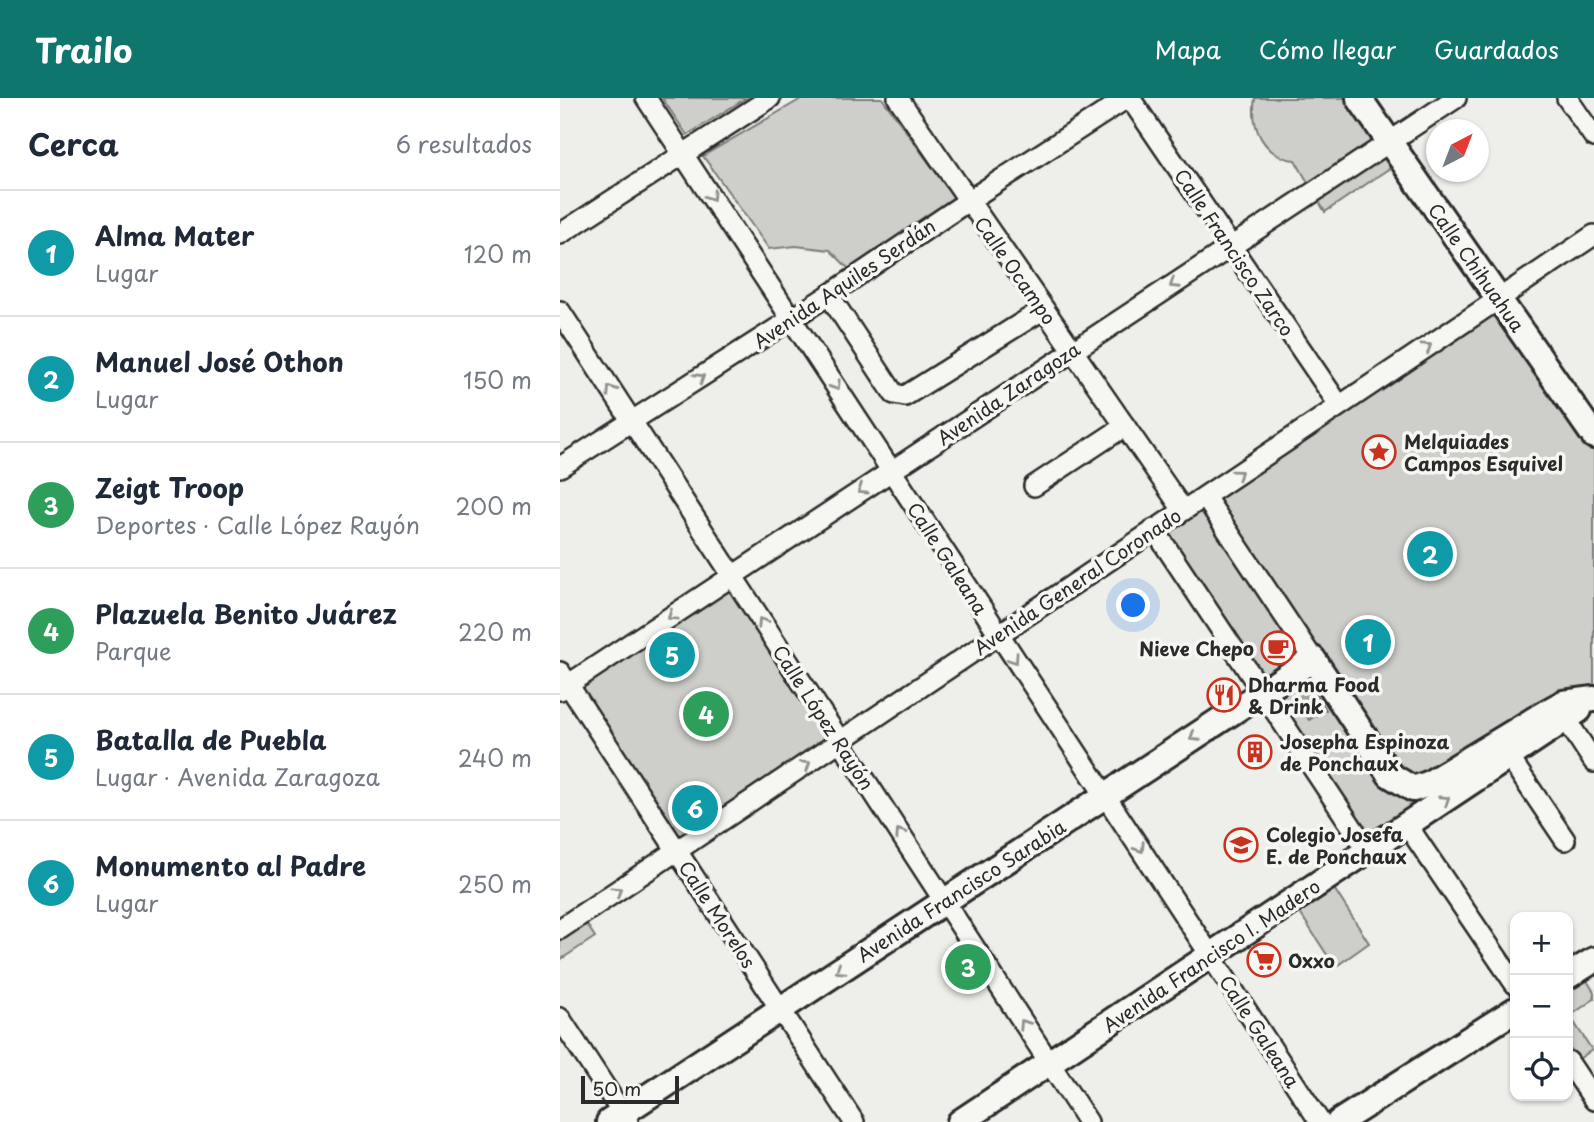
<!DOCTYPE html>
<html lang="es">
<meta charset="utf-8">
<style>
:root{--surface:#fff;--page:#f6f6f7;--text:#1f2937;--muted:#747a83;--line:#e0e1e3;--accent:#0f766e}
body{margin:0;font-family:"Playpen Sans",sans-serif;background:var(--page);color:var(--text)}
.controls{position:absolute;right:21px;bottom:21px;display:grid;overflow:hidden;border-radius:14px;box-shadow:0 2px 5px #0004}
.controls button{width:63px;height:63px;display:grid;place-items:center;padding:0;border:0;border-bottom:2px solid var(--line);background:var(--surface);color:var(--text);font:35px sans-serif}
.compass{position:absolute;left:866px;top:21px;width:63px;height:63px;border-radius:50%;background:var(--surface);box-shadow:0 2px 5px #0004;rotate:42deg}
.scale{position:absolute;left:21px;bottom:18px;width:98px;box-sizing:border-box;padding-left:7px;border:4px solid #2b2b2b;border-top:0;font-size:19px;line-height:24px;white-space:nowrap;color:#2b2b2b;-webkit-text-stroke:5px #f6f6f2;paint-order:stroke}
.you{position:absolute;left:574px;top:508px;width:24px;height:24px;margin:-18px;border:5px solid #fff;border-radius:50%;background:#1a73e8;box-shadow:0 0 0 10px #1a73e833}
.badge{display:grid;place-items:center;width:46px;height:46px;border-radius:50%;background:var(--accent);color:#fff;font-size:23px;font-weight:700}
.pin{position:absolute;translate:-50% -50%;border:4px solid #fff;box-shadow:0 2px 7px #0006}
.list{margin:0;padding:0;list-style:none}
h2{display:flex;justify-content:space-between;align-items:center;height:91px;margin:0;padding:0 28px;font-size:30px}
h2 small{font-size:23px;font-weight:400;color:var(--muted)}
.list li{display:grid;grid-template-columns:46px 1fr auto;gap:21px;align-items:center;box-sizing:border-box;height:126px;padding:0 28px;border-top:2px solid var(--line)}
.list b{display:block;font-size:26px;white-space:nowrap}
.list p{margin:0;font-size:23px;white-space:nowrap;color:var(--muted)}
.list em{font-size:23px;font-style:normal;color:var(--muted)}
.icon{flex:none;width:38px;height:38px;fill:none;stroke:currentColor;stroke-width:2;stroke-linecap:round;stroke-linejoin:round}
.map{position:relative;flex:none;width:1034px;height:1024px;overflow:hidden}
header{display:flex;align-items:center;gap:42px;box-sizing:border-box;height:98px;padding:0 35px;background:var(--accent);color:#fff}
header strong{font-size:33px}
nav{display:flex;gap:38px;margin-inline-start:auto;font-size:24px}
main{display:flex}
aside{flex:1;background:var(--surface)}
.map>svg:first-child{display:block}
.green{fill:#cececa;stroke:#7c7c7a;stroke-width:2}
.water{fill:#a6a6a3;stroke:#757573;stroke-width:2}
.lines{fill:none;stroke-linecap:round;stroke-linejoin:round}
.minor-casing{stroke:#2b2b2b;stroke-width:24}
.major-casing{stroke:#2b2b2b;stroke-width:30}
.minor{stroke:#f6f6f2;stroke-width:19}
.major{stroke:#f6f6f2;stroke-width:24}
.oneway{stroke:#90908e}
.labels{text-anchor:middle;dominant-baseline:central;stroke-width:7;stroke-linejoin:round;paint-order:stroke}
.street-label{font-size:19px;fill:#2b2b2b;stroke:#f6f6f2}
.poi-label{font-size:19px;font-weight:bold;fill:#2b2b2b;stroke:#f6f6f2;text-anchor:start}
</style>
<header>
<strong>Trailo</strong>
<nav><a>Mapa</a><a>Cómo llegar</a><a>Guardados</a></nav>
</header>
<main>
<aside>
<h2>Cerca<small>6 resultados</small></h2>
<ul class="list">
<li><span class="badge" style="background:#0f9aa8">1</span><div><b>Alma Mater</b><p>Lugar</p></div><em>120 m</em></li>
<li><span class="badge" style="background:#0f9aa8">2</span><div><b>Manuel José Othon</b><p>Lugar</p></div><em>150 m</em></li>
<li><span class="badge" style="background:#2e9e5b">3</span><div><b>Zeigt Troop</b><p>Deportes · Calle López Rayón</p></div><em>200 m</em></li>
<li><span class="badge" style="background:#2e9e5b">4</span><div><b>Plazuela Benito Juárez</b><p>Parque</p></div><em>220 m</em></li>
<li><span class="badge" style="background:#0f9aa8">5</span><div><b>Batalla de Puebla</b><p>Lugar · Avenida Zaragoza</p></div><em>240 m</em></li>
<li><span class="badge" style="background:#0f9aa8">6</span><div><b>Monumento al Padre</b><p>Lugar</p></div><em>250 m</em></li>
</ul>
</aside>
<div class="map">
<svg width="1034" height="1024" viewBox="0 0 1034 1024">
<rect width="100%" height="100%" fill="#eeeeea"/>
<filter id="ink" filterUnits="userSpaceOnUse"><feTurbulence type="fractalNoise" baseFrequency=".0143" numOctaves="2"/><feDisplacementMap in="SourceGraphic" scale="14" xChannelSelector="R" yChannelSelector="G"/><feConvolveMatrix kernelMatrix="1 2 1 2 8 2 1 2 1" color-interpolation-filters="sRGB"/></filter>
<g filter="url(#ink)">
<!-- green -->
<g class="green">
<polygon points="102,0 186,0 127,37"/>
<polygon points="243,0 322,0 400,108 295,177 270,152 236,148 209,151 143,58"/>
<path d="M695,0H809L849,57L765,114L735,62C703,58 690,29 695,0Z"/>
<polygon points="942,201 1034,334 1034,593 812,756 598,435"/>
<polygon points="174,478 282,646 119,755 10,587"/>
<polygon points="773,789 809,845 775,869 738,812"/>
<polygon points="22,819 35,839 0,862 0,834"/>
<polygon points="1020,871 1034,894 1034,901 1010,918 1032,952 1011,966 1008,961 1008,880"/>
</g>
<!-- water -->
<polygon class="water" points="748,582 766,612 749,622 736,601 737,589"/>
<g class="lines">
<defs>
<g id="minor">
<polyline points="86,0 760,1024"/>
<polyline points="338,0 623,412"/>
<polyline points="570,0 779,307"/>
<polyline points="1007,0 1034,39"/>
<polyline points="0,136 210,0"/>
<polyline points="269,197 334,296 345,298 484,211"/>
<polyline points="0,213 528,1024"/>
<polyline points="0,369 269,197 408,103 567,0"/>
<polyline points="474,388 565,328"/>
<polyline points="645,399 753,561"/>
<polyline points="594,431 808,753"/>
<polyline points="0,574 294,1024"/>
<polyline points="0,592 896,0"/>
<polyline points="1004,606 1013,632 1034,664"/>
<polyline points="949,659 1005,742"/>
<polyline points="847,727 955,886"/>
<polyline points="0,831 1034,137"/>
<polyline points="0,920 68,1024"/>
<polyline points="1008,963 1034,1002"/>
</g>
<g id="major">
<polyline points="799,0 1034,338"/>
<polyline points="1008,878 1034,862"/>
<polyline points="49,1024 753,561 830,677 853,691 868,686 985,615 1003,605 1034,601"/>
<polyline points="400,1024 1019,612"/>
<polyline points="779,1024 955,912"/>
</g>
</defs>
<!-- minor casing -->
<use href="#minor" class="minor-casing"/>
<!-- major casing -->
<use href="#major" class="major-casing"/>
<!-- minor -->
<use href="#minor" class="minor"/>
<!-- major -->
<use href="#major" class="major"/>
</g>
<!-- one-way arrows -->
<defs><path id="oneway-chevron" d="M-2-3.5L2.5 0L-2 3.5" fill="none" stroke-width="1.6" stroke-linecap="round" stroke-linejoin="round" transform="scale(1.75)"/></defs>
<g class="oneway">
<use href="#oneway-chevron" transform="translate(151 98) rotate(57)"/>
<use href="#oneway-chevron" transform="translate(614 186) rotate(147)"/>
<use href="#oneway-chevron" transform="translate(867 249) rotate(-34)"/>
<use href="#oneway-chevron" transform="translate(140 280) rotate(-33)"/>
<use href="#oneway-chevron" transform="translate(276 288) rotate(57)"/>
<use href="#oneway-chevron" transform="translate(51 292) rotate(-123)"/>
<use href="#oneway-chevron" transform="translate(678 376) rotate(-36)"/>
<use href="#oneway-chevron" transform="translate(302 392) rotate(146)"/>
<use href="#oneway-chevron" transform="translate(112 518) rotate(146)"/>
<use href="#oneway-chevron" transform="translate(202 524) rotate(-123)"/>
<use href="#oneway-chevron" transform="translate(454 561) rotate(56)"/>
<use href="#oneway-chevron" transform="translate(634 639) rotate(147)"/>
<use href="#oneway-chevron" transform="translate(246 667) rotate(-34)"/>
<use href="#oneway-chevron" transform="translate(885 702) rotate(-34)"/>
<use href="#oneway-chevron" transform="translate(340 735) rotate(-123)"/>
<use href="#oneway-chevron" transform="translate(580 750) rotate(57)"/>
<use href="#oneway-chevron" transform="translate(57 793) rotate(-34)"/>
<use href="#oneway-chevron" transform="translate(280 872) rotate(147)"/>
<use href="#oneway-chevron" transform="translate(464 926) rotate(-123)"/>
</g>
</g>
<!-- icons -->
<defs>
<symbol id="sight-ring" viewBox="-11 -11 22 22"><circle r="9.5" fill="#f6f6f2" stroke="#c8321e" stroke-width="1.5"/><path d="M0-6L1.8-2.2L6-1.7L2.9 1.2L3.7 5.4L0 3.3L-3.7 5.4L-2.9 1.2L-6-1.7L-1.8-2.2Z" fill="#c8321e"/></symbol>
<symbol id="cafe-ring" viewBox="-11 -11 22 22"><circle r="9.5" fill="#f6f6f2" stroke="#c8321e" stroke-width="1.5"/><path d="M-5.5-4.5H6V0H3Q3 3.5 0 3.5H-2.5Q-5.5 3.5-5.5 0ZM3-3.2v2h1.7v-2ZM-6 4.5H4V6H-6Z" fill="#c8321e"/></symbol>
<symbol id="restaurant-ring" viewBox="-11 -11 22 22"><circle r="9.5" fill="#f6f6f2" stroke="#c8321e" stroke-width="1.5"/><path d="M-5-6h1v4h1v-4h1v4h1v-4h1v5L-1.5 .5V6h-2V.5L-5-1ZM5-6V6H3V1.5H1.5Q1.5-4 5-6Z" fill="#c8321e"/></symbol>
<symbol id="building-ring" viewBox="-11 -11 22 22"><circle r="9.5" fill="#f6f6f2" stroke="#c8321e" stroke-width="1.5"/><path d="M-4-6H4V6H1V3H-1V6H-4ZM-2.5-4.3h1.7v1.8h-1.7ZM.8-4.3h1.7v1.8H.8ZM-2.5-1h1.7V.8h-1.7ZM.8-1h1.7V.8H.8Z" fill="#c8321e"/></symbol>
<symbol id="school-ring" viewBox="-11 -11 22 22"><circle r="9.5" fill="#f6f6f2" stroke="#c8321e" stroke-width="1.5"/><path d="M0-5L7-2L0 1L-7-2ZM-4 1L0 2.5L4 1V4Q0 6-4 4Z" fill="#c8321e"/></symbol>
<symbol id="supermarket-ring" viewBox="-11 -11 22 22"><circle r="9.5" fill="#f6f6f2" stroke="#c8321e" stroke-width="1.5"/><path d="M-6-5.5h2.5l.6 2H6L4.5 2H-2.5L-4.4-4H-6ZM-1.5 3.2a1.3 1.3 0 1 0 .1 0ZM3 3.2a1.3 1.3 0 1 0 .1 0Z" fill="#c8321e"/></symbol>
</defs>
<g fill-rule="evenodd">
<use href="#sight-ring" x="800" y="335" width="38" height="38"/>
<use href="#cafe-ring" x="699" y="531" width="38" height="38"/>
<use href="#restaurant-ring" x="645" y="578" width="38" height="38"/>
<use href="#building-ring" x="676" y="635" width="38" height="38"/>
<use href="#school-ring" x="662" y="728" width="38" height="38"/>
<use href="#supermarket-ring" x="685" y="843" width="38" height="38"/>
</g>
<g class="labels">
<!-- street labels -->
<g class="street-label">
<text transform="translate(675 154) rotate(56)">Calle Francisco Zarco</text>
<text transform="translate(917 169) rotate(55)">Calle Chihuahua</text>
<text transform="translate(456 172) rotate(55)">Calle Ocampo</text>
<text transform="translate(284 185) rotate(-34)">Avenida Aquiles Serdán</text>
<text transform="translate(448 295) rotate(-34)">Avenida Zaragoza</text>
<text transform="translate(388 460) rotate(57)">Calle Galeana</text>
<text transform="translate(517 483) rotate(-34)">Avenida General Coronado</text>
<text transform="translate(264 619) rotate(57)">Calle López Rayón</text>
<text transform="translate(401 792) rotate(-33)">Avenida Francisco Sarabia</text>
<text transform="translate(158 816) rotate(57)">Calle Morelos</text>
<text transform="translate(651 857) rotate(-34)">Avenida Francisco I. Madero</text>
<text transform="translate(700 933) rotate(57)">Calle Galeana</text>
</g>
<!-- poi labels -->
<g class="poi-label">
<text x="844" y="343">Melquiades<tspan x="844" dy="22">Campos Esquivel</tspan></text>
<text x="694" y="550" text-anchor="end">Nieve Chepo</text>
<text x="688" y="586">Dharma Food<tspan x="688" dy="22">&amp; Drink</tspan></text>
<text x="720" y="643">Josepha Espinoza<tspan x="720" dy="22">de Ponchaux</tspan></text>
<text x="706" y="736">Colegio Josefa<tspan x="706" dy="22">E. de Ponchaux</tspan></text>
<text x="728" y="862">Oxxo</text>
</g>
</g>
</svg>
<div class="controls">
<button>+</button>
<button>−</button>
<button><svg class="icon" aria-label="locate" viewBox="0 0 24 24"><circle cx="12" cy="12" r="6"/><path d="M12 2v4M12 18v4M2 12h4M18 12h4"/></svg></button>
</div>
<svg class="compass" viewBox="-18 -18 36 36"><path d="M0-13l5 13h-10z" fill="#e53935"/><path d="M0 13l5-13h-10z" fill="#747a83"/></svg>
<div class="scale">50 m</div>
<div class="you"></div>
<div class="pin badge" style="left:808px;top:544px;background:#0f9aa8">1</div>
<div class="pin badge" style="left:870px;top:456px;background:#0f9aa8">2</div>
<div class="pin badge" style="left:408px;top:869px;background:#2e9e5b">3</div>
<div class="pin badge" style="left:146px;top:616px;background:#2e9e5b">4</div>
<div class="pin badge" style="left:112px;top:557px;background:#0f9aa8">5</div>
<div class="pin badge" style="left:135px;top:710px;background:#0f9aa8">6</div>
</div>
</main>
